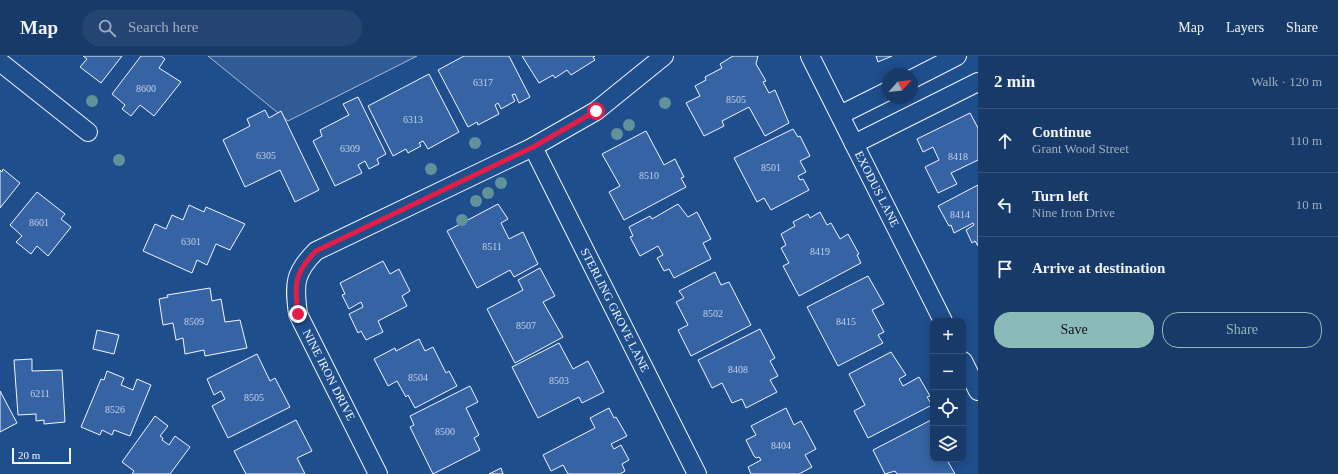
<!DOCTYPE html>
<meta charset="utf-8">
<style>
:root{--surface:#173a69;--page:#244571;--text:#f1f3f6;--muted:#9eadc0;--line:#36547d;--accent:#8bbbb9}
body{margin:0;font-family:Georgia,serif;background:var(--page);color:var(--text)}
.controls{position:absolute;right:12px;bottom:12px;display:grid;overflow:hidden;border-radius:8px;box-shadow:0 2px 10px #0003}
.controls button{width:36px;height:36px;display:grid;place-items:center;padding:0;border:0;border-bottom:1px solid var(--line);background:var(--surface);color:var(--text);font:20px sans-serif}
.compass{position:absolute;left:882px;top:12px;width:36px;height:36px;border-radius:50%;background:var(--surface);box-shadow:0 2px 10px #0003;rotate:63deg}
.scale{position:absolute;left:12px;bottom:10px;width:59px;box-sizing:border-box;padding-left:4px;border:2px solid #f2f6ff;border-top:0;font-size:11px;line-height:14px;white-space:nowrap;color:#f2f6ff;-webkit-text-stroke:3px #1f4e8c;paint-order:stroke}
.stop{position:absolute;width:12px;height:12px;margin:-9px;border:3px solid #e11d48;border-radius:50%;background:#fff}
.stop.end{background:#e11d48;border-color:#fff;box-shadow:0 1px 4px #0008}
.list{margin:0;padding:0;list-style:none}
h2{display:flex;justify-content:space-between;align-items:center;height:52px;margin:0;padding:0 16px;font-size:17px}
h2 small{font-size:13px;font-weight:400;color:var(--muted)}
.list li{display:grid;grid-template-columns:26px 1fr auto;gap:12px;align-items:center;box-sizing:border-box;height:64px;padding:0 16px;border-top:1px solid var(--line)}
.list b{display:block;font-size:15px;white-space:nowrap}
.list p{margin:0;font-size:13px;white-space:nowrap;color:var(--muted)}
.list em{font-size:13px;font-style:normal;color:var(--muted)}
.actions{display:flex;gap:8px;padding:12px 16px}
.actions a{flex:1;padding:9px 0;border:1px solid var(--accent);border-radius:16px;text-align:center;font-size:14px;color:var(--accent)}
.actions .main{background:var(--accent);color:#111}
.icon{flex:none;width:22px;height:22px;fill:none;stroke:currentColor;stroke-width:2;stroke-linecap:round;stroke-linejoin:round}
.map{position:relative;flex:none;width:978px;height:418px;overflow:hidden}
header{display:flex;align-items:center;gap:24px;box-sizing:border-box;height:56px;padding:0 20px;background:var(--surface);border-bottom:1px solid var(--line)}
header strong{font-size:19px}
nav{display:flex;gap:22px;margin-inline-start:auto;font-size:14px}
.search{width:280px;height:36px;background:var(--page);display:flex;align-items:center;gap:10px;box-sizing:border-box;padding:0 14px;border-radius:22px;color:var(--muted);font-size:15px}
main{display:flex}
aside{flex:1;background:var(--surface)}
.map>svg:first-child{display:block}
.built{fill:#305b95;stroke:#a8bbd7}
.building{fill:#3563a3;stroke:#f2f6ff}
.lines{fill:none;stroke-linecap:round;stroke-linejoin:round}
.street-casing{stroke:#f2f6ff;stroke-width:20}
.street{stroke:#1f4e8c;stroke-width:18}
.tree{fill:#61919a}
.route{stroke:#e11d48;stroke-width:5}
.labels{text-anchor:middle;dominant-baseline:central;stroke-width:3;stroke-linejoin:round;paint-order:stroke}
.number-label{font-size:10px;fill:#c3d1e8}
.street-label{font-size:12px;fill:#f2f6ff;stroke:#1f4e8c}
</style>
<header>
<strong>Map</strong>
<div class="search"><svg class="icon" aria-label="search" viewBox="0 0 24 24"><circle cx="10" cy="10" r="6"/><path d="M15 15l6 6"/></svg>Search here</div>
<nav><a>Map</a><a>Layers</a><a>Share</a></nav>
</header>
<main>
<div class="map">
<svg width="978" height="418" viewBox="0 0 978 418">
<rect width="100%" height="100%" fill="#1f4e8c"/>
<!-- built -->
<polygon class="built" points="208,0 417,0 288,65"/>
<!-- building -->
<g class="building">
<polygon points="83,0 122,0 101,27 80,11 87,3"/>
<polygon points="141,0 161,0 165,3 159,12 181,26 154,60 140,49 131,60 122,53 125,49 112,38"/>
<polygon points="464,0 509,0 530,41 519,47 515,38 512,39 515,45 501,53 498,47 495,49 499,58 478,69 477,66 468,71 438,14"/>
<polygon points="522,0 595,0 593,1 595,4 571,19 567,14 555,22 553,19 539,27"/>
<polygon points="733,0 758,0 756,8 766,25 763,26 769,37 775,34 789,67 765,80 749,51 722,65 724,70 704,80 686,47 700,40 695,30 706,24 705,21 722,12 720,8"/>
<polygon points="876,0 892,0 878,6"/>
<polygon points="429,18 459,76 428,93 423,85 419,87 421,90 408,97 406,93 393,100 368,50"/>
<polygon points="358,41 386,98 377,103 379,108 369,113 365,105 358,109 362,117 335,130 313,85 322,80 320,74 349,59 343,48"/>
<polygon points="265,54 269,62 281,55 319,134 295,146 280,114 245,131 223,84 250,70 247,63"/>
<polygon points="970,57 978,72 978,104 951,117 957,128 938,137 925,111 939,104 933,91 923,96 917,83"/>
<polygon points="793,73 798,81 800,80 810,100 800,105 806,116 798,120 800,124 803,123 809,134 771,154 764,142 757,146 734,102"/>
<polygon points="646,75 664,109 675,103 684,121 681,122 686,131 624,164 609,136 620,130 602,98"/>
<polygon points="3,113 20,127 0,152 0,114 2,116"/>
<polygon points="978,129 978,190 975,185 972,187 966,174 974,169 973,167 954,177 951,169 949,170 938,150"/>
<polygon points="37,136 65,158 61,163 71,171 48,200 37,190 31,198 16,186 22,180 10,169"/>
<polygon points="498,148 508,163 501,167 509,183 523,176 538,208 514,221 510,214 477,232 447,175"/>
<polygon points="678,148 688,161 697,156 711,183 703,187 711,203 674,222 669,213 664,215 657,202 663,199 658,190 640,200 630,181 633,180 629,171 650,160 652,163"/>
<polygon points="189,149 204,156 206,151 245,168 230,194 216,188 207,209 197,204 192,217 143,195 155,168 166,173 172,159 183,164"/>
<polygon points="820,156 827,169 831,167 840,183 848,178 859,198 857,199 861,207 799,240 783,210 789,207 781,192 786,189 781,178 795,170 793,166 808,158 810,162"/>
<polygon points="383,205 390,218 399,213 410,235 402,240 407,250 378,265 383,276 366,284 361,275 358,277 349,258 363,251 361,246 349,253 342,239 345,238 340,227"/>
<polygon points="540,212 555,240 543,246 563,281 515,307 487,253 523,234 518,224"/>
<polygon points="715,216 721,229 729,226 751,269 691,300 678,274 688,269 676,246 684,242 679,235"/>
<polygon points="868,220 884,248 872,254 884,276 878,279 883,287 838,310 807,251"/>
<polygon points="210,232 212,245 221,243 225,266 240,264 247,292 205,300 204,294 185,298 183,282 176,284 173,267 163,269 159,243 168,241 167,239"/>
<polygon points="760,273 775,302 770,305 778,320 770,324 777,336 746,352 742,343 732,347 722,327 712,332 698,304"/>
<polygon points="97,274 119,279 114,298 93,293"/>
<polygon points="419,283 425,295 433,291 446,317 449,315 457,330 415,352 408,339 406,341 397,325 388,330 374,303 395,292 396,295"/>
<polygon points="559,287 573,313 588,305 604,336 582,347 579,341 538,362 512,311"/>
<polygon points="891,296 906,319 899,323 903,330 919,321 930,340 927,341 932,349 868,382 854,355 865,349 849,318"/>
<polygon points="257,298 270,325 275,322 290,351 228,382 212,350 225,343 221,335 214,339 207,323"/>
<polygon points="32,303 32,315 62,314 65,366 44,368 44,364 36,365 36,358 18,359 14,304"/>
<polygon points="107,315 124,322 121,329 133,334 137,323 151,329 130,380 114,374 112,379 102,374 100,379 81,371 101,323 104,324"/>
<polygon points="470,330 478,346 466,352 479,379 474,382 480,394 433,418 410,371 414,369 410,360"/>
<polygon points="0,335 17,367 0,376"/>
<polygon points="609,352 614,362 616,361 627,380 611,388 614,393 621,389 629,404 622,408 625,415 620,418 568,418 563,409 551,415 543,399 595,372 590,362"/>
<polygon points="786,352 794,369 801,365 816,393 805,399 812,411 799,418 751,418 748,411 761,404 759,401 756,402 754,400 746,384 756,379 751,370"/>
<polygon points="155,360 168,370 160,380 163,382 162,384 169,389 175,380 190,391 170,418 132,418 134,415 122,406"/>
<polygon points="933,363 933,403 947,404 955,418 897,418 895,415 885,418 873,394"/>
<polygon points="296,364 312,395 297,402 305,418 246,418 234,395"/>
<polygon points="501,412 503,418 489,418"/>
</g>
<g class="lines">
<defs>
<g id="street">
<polyline points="810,0 943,265"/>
<polyline points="0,6 88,76"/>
<polyline points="912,23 957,0"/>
<polyline points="840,59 888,35"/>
<polyline points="854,88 978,26"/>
<polyline points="533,91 697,418"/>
<polyline points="963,305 978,335"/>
<path d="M378,418L298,258C294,228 294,217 316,195L533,91L596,55L664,0"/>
</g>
</defs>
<!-- street casing -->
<use href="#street" class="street-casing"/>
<!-- street -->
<use href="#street" class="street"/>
</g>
<!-- trees -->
<g class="tree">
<circle cx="92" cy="45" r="6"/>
<circle cx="665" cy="47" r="6"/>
<circle cx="629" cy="69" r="6"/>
<circle cx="617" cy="78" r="6"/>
<circle cx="475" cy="87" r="6"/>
<circle cx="119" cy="104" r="6"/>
<circle cx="431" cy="113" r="6"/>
<circle cx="501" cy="127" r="6"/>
<circle cx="488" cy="137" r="6"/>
<circle cx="476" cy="145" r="6"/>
<circle cx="462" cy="164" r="6"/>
</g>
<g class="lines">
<!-- route -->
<path class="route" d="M298,258C294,228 294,217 316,195L533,91L596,55"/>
</g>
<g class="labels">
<!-- number labels -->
<g class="number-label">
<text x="483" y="26">6317</text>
<text x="146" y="32">8600</text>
<text x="736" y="43">8505</text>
<text x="413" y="63">6313</text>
<text x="350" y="92">6309</text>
<text x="266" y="99">6305</text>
<text x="958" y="100">8418</text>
<text x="771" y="111">8501</text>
<text x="649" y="119">8510</text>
<text x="960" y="158">8414</text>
<text x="39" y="166">8601</text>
<text x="191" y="185">6301</text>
<text x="492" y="190">8511</text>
<text x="820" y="195">8419</text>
<text x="713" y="257">8502</text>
<text x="194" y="265">8509</text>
<text x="846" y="265">8415</text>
<text x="526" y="269">8507</text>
<text x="738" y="313">8408</text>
<text x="418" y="321">8504</text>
<text x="559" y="324">8503</text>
<text x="40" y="337">6211</text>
<text x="254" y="341">8505</text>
<text x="115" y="353">8526</text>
<text x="445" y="375">8500</text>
<text x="781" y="389">8404</text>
</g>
<!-- street labels -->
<g class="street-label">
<text transform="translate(877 133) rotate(63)">EXODUS LANE</text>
<text transform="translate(615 254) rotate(63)">STERLING GROVE LANE</text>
<text transform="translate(329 319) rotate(63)">NINE IRON DRIVE</text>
</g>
</g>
</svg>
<div class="controls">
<button>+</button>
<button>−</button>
<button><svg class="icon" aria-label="locate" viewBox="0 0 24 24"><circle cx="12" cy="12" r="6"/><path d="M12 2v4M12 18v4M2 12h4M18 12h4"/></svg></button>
<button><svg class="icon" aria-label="layers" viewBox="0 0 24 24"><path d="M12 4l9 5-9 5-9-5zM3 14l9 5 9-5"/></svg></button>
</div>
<svg class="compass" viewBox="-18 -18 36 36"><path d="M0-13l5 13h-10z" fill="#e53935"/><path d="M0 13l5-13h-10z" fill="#9eadc0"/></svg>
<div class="scale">20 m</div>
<div class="stop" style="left:596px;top:55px"></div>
<div class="stop end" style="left:298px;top:258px"></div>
</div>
<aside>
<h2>2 min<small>Walk · 120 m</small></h2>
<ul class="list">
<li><svg class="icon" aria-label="ahead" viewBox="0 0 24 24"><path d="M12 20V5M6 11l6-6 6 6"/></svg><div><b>Continue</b><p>Grant Wood Street</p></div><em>110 m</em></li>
<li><svg class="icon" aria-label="left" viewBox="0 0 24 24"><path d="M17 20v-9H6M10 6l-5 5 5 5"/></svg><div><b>Turn left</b><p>Nine Iron Drive</p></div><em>10 m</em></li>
<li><svg class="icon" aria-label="arrive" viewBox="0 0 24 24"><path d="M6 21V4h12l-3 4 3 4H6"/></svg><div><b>Arrive at destination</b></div></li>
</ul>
<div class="actions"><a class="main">Save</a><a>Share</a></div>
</aside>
</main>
